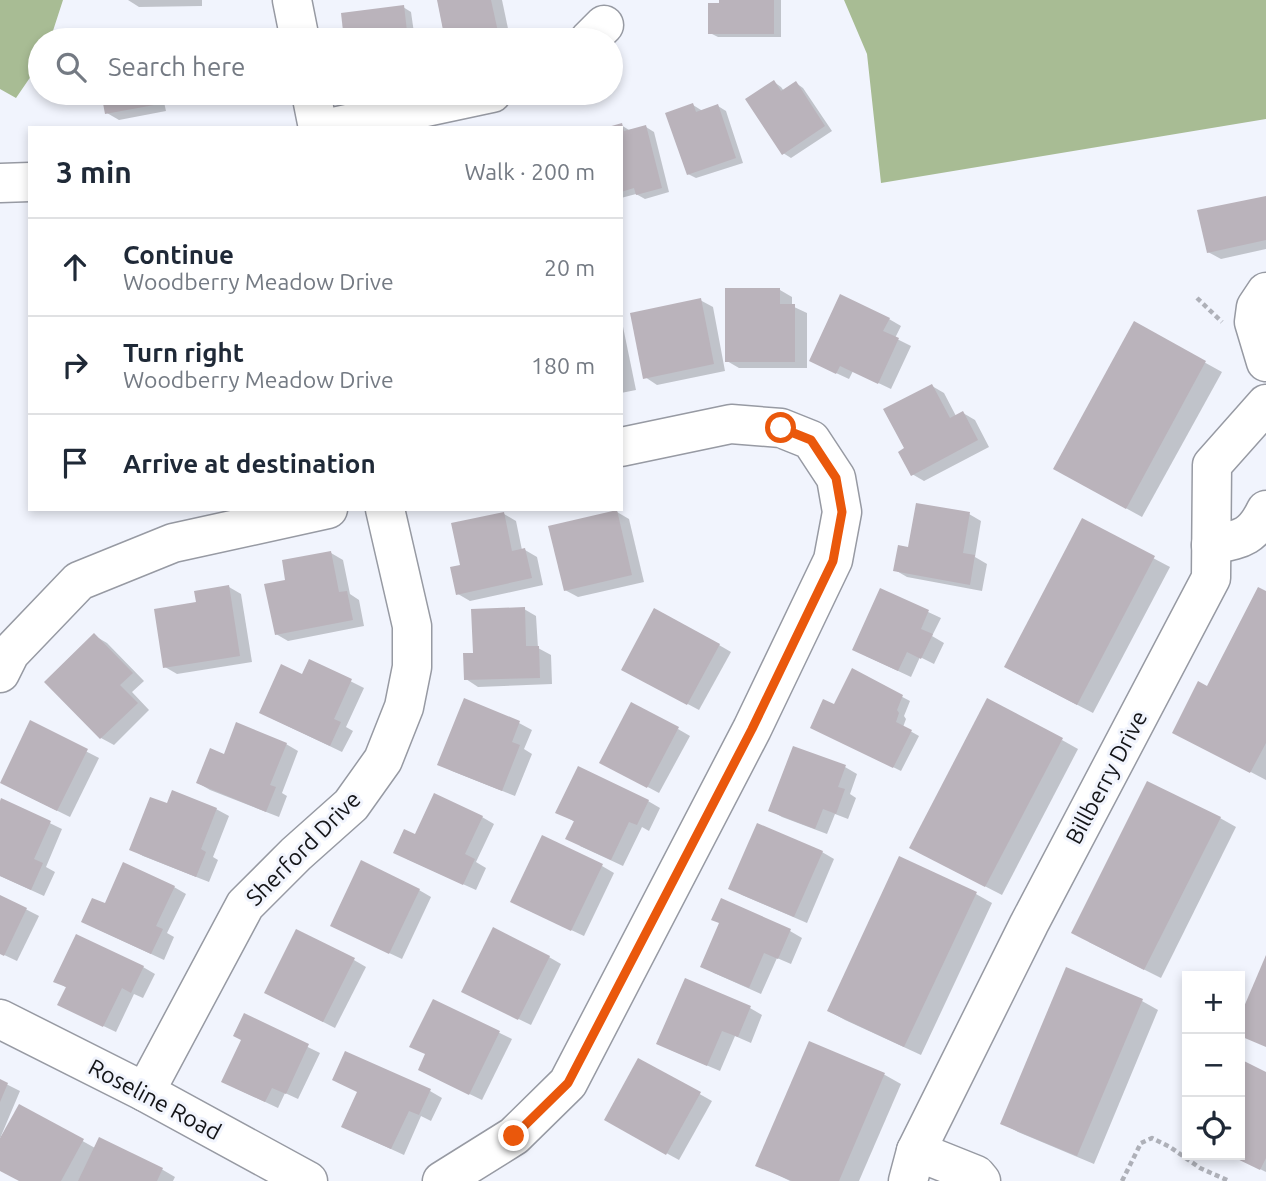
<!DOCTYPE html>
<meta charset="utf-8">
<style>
:root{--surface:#fff;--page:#f6f6f7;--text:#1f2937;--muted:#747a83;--line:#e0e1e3}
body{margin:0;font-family:Ubuntu,sans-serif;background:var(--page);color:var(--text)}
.controls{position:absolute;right:21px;bottom:21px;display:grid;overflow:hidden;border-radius:0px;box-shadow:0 4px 10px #0003}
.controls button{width:63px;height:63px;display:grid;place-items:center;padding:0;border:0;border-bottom:2px solid var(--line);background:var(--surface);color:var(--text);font:35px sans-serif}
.stop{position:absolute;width:21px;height:21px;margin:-16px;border:5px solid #ea580c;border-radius:50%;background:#fff}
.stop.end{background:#ea580c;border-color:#fff;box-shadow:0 2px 7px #0008}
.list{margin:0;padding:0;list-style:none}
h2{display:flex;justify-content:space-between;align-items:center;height:91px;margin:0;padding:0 28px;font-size:30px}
h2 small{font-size:23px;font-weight:400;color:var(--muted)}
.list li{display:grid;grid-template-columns:46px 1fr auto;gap:21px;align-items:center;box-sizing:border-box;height:98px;padding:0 28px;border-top:2px solid var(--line)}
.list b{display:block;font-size:26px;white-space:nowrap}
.list p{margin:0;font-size:23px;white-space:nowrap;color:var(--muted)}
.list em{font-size:23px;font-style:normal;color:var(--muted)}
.icon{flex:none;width:38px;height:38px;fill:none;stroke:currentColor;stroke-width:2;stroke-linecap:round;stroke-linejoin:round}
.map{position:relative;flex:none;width:1266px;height:1181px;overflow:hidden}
.search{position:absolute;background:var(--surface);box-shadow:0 4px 10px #0003;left:28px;top:28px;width:595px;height:77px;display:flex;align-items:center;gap:18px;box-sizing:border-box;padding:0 24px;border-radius:38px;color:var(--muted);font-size:26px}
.panel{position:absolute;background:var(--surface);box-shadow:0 4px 10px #0003;left:28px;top:126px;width:595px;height:385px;border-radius:0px}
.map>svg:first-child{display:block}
.forest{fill:#a8bc94}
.shadow{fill:#0003}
.building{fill:#bab3bb}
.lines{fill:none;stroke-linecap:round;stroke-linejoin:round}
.minor-casing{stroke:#979aa3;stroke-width:41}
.path{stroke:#aeb0b8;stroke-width:4.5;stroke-dasharray:5 3.5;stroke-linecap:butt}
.minor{stroke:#fff;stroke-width:38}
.route{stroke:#ea580c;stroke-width:9}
.labels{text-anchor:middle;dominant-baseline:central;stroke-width:6;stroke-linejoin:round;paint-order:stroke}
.street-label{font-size:23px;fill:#131417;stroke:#f1f4fd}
</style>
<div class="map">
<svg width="1266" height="1181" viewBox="0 0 1266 1181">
<rect width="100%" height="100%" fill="#f1f4fd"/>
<!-- forest -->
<g class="forest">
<polygon points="0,0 63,0 50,40 40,40 40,63 16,98 0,89"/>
<polygon points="844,0 1266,0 1266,119 881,183 867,54"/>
</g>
<!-- shadow -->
<g class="shadow">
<polygon points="128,0 202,0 202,6 139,7"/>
<polygon points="438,0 502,0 510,38 501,40 447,40"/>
<polygon points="721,0 781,0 781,37 718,37 710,33 721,5"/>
<polygon points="403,7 411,12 415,40 346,40 343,15"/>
<polygon points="233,33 241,37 241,40 184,40"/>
<polygon points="128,37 133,40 112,40"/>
<polygon points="774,82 781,87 784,91 796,83 803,88 832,131 791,158 783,153"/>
<polygon points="103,93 162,93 166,111 119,120 107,113"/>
<polygon points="191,93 214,93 196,95"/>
<polygon points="693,105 701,110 702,112 718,106 726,111 743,163 696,178 688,174"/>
<polygon points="621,125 629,130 646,127 654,132 669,192 645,199 636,194 621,198 621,128 611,128"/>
<polygon points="1266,197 1266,249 1221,259 1208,252"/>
<polygon points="780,290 792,297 792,306 807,313 807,368 739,368 727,361"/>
<polygon points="700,300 713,307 725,371 657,385 645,377"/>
<polygon points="621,317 636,390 621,393"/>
<polygon points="889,319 901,326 895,338 911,346 891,389 853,371 849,379 823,367"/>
<polygon points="1135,324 1222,372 1142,517 1071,478"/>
<polygon points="932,386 944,393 956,416 963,413 975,420 989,447 924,481 912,474 907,449"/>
<polygon points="617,512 629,519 644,582 578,597 565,590"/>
<polygon points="504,514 516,521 522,550 525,550 537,557 543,585 470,601 458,594 462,566"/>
<polygon points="969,514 981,521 975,557 987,564 982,591 907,577 895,570 910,549"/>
<polygon points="1083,521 1170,567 1093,713 1022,676"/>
<polygon points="331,553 343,560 350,594 359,600 364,626 288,641 276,634 287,581"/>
<polygon points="229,587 241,594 252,662 177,674 165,667 198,603"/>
<polygon points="881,590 941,618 932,636 944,643 934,664 920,657 911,677 866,656"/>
<polygon points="1266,593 1266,780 1188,739 1208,688"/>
<polygon points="524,609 536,616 538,648 551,655 552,684 478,687 466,679 475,655"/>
<polygon points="95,636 107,643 144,681 132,692 149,710 114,745 101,738 47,682"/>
<polygon points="719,645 731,652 699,710 635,676"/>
<polygon points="310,661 364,688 346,727 353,731 342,752 273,719 303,676"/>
<polygon points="853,671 910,701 904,716 906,719 903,727 919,736 901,771 820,731"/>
<polygon points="465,701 519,723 532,730 524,749 532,754 515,796 452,771 439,764"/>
<polygon points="31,723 99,758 70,817 13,789"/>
<polygon points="678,729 690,736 659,793 614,769"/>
<polygon points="1062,740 1078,749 1002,895 928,857"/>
<polygon points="286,744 298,751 282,793 287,796 279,817 210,790 198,783 225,756"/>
<polygon points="845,767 857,774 850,794 856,798 848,819 835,814 827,834 782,817 770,810"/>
<polygon points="2,800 62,829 46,867 55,872 44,896 0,876 0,806"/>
<polygon points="648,801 660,808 649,831 642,827 623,866 580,846 575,822 558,812"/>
<polygon points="168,806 216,809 229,816 213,857 218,860 209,882 143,856 131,849"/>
<polygon points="482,817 494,824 476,862 486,868 476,890 407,859 415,836"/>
<polygon points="1220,818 1236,827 1161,978 1089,942"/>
<polygon points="822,852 834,859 807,923 742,895 730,888"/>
<polygon points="900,858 976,894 992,903 921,1055 845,1020 829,1011"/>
<polygon points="602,866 614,873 584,936 524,908"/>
<polygon points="174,887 186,894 167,933 174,937 164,960 95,928 105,906"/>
<polygon points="419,890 431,897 402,959 344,932"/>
<polygon points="0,896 39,916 17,961 0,953"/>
<polygon points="722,901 790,931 802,938 791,964 777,958 761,994 714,973 702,966 720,923"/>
<polygon points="549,957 561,964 531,1025 475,998"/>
<polygon points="354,960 366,967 335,1028 278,999"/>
<polygon points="143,967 155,974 143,998 134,994 116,1032 72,1011 67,988 56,981"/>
<polygon points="686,980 750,1008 762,1015 751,1043 735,1036 720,1071 671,1050 658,1043"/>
<polygon points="434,1001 512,1039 482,1100 432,1076 427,1055"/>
<polygon points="1142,1001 1158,1010 1094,1164 1018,1132 1002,1123"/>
<polygon points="244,1016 320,1053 298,1099 285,1093 278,1108 235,1088 243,1040"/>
<polygon points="810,1043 885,1075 901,1084 859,1181 790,1181 758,1165"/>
<polygon points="639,1060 712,1101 679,1160 606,1120"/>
<polygon points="1240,1061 1266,1074 1266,1172 1232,1155 1240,1155"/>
<polygon points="0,1081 20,1091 1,1136 3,1137 20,1106 95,1148 100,1139 163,1170 175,1177 173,1181 22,1181 0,1169 0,1142 2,1138 0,1137"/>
<polygon points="430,1091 442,1098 431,1121 421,1116 404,1155 356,1133"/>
<polygon points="1187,1120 1187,1132 1182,1129"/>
</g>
<!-- building -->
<g class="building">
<polygon points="437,0 491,0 498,32 459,40 445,40"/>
<polygon points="719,0 774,0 774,34 708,34 708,3 719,3"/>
<polygon points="404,5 408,40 344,40 341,13"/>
<polygon points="233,31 235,40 183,40 183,39"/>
<polygon points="774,80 781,91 796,81 825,126 782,155 745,99"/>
<polygon points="101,93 152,93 154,105 105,114"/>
<polygon points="693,103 696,112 718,104 736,158 687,175 665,113"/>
<polygon points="622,123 624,131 646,125 662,188 636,195 634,188 621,192 621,128 608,127"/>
<polygon points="1266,196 1266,240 1207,253 1197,210"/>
<polygon points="725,288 780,288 780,304 795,304 795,362 725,362"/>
<polygon points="840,294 890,318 883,331 899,338 878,384 840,366 836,374 809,361"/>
<polygon points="701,298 714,364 643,379 630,313"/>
<polygon points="1134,321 1206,361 1126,509 1053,469"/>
<polygon points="932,384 950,418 963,411 978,440 911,476 898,452 904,448 883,409"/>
<polygon points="916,503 970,512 963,553 975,555 970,585 893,571 898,545 908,547"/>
<polygon points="617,510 632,575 564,591 548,526"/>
<polygon points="504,512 512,551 525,548 532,578 456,595 450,567 460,565 451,523"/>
<polygon points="1082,518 1155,556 1077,705 1004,667"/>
<polygon points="331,551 339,592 347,591 353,620 275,635 264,584 285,580 282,560"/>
<polygon points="229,585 240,656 163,668 154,609 196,602 194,591"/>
<polygon points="1258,587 1266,591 1266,743 1250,773 1172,733 1198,681 1207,686"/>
<polygon points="880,588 929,610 921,629 933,634 921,659 907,652 898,671 852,650"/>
<polygon points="525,607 526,646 539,646 540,678 464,680 463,653 473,653 471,609"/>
<polygon points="654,608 720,644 687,705 621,670"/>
<polygon points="94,633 133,673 120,685 138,703 100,739 44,682"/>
<polygon points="309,659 352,679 334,719 341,722 330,746 259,713 281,664 302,674"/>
<polygon points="852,668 903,695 897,710 899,713 896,722 912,730 893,768 810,728 823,699 834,704"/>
<polygon points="464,698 520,721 512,742 520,745 502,791 437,765"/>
<polygon points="987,698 1063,738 985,887 909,848"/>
<polygon points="631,702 679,727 647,788 599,763"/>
<polygon points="30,720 88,749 57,811 0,783"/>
<polygon points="236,722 287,743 270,785 276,787 266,812 196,783 210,748 224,754"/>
<polygon points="793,746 846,765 838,787 845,789 836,814 823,809 815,829 768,811"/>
<polygon points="578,766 649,800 637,825 629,822 611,860 565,839 574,821 555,813"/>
<polygon points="1147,781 1221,817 1144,970 1071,933"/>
<polygon points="172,790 217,808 201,849 206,852 196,877 129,850 150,797 167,803"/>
<polygon points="434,793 483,816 465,854 475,859 463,885 393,853 404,829 415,834"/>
<polygon points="1,798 51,821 34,859 43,863 31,890 0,876 0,801"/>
<polygon points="757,823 823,851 794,917 728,889"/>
<polygon points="542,835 603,864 571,931 510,902"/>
<polygon points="899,856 977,892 904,1047 827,1011"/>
<polygon points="361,860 420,889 389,954 330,926"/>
<polygon points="123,862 175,886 156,926 163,929 151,954 81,922 92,898 105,903"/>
<polygon points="0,895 27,908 4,956 0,954"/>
<polygon points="721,898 791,929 778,959 764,953 749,988 700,967 719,923 711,920"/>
<polygon points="493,927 550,956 518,1020 461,992"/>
<polygon points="296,929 355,958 323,1022 264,993"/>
<polygon points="76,934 144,966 131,993 122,988 103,1027 57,1005 66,987 53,982"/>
<polygon points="1266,955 1266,1047 1240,1036 1240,1016"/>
<polygon points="1066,967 1143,999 1077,1156 1000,1124"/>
<polygon points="685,978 751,1006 738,1037 722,1031 707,1066 656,1044"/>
<polygon points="433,999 500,1031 469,1095 418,1070 425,1054 409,1047"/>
<polygon points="244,1013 309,1044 286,1094 272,1088 265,1102 221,1082 241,1040 233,1036"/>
<polygon points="809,1041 885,1073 839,1181 792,1181 755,1166"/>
<polygon points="345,1051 431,1089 419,1115 409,1111 391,1149 341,1127 357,1092 332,1080"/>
<polygon points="638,1058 701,1092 666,1155 604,1120"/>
<polygon points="1240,1059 1266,1072 1266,1158 1260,1170 1229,1155 1240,1155"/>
<polygon points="0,1079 8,1083 0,1102"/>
<polygon points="19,1104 84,1139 61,1181 19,1181 0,1171 0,1138"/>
<polygon points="99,1137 163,1168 157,1181 78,1181"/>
</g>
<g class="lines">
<defs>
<g id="minor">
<polyline points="292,0 300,40"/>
<polyline points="589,40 604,25"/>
<polyline points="311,93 318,128"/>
<polyline points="328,128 492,93"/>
<polyline points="0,183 30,182"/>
<polyline points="1266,292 1256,307 1254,322 1266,362"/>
<path d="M1211,545C1240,539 1252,539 1266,510"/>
<polyline points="0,673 10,653 79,581 173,543 328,509"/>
<polyline points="0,1019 145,1092 308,1181"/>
<polyline points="145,1092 245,905 296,854 351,805 383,760 404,707 412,667 412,626 385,509"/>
<polyline points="916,1151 976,1175 981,1181"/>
<polyline points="442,1181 514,1136 568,1083 752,729 833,560 842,512 836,478 811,440 781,428 731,424 621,447"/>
<polyline points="908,1181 916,1151 1029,924 1211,578 1212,465 1266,404"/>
</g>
</defs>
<!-- minor casing -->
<use href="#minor" class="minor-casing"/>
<!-- path -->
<g class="path">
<polyline points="1197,298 1222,322"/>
<polyline points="1122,1181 1141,1143 1152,1138 1170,1147 1200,1168 1229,1181"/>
</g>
<!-- minor -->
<use href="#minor" class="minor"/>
</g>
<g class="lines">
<!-- route -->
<polyline class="route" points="514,1136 568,1083 752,729 833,561 842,512 836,478 811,440 781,428"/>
</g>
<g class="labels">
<!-- street labels -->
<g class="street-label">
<text transform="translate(1106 777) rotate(-62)">Billberry Drive</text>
<text transform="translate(303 848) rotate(-45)">Sherford Drive</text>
<text transform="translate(155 1099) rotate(28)">Roseline Road</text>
</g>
</g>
</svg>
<div class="controls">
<button>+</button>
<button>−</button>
<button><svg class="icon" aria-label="locate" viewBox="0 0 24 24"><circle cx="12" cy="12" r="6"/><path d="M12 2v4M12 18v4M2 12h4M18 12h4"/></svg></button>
</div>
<div class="stop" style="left:781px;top:428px"></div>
<div class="stop end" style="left:514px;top:1136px"></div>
<div class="search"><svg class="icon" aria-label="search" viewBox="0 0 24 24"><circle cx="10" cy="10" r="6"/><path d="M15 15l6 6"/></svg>Search here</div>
<section class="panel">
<h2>3 min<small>Walk · 200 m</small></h2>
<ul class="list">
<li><svg class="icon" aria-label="ahead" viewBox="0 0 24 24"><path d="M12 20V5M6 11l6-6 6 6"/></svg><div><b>Continue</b><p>Woodberry Meadow Drive</p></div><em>20 m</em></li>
<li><svg class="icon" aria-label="right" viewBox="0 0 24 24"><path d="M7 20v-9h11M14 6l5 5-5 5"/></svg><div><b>Turn right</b><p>Woodberry Meadow Drive</p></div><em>180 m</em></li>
<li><svg class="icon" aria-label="arrive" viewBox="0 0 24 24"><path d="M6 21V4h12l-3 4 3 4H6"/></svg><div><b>Arrive at destination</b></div></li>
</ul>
</section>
</div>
